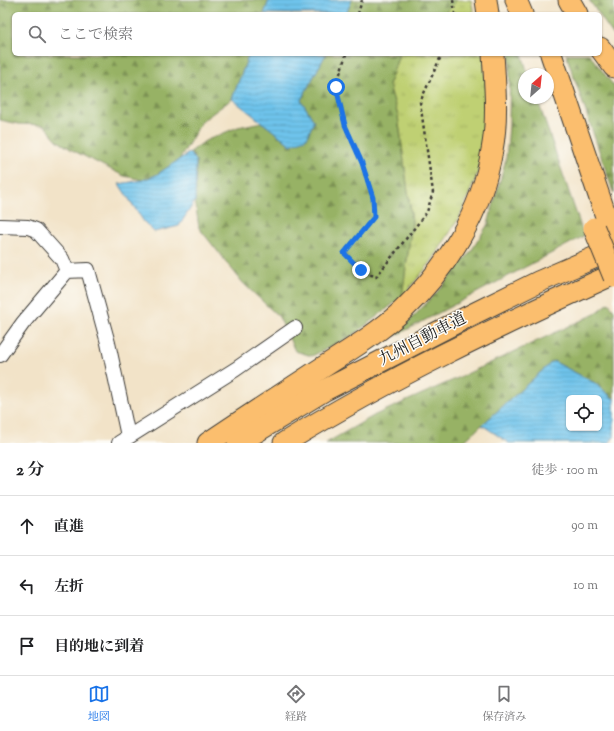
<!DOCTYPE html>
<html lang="ja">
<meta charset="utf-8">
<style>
:root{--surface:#fff;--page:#f2f2f2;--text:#202124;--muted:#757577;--line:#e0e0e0;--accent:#1a73e8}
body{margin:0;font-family:"Sorts Mill Goudy","Noto Serif JP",serif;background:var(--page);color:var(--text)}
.controls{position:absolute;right:12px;bottom:12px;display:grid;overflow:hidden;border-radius:6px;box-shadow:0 1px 3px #0004}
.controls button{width:36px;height:36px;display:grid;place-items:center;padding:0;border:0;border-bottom:1px solid var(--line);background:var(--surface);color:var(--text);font:20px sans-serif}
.compass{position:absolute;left:518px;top:68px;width:36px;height:36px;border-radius:50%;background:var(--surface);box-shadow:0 1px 3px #0004;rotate:27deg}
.stop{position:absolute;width:12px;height:12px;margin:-9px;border:3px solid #1a73e8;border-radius:50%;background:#fff}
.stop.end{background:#1a73e8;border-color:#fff;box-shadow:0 1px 4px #0008}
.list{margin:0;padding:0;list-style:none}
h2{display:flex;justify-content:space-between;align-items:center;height:52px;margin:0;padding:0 16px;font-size:17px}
h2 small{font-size:13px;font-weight:400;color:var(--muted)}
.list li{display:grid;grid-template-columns:26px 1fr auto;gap:12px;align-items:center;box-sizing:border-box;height:60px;padding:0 16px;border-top:1px solid var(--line)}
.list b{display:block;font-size:15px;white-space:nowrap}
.list em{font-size:13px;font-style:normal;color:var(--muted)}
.icon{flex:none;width:22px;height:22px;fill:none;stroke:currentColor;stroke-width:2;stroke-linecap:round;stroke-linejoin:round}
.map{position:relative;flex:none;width:614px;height:443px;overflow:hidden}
.search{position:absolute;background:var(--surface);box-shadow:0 1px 3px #0004;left:12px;right:12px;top:12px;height:44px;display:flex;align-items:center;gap:10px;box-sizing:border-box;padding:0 14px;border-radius:6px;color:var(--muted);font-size:15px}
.sheet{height:232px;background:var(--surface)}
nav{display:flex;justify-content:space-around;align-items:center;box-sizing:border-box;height:56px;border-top:1px solid var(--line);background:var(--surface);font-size:11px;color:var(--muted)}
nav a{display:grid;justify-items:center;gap:2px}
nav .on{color:var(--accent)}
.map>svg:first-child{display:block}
.grass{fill:url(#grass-tufts);stroke:#6e7648}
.forest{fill:url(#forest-firs);stroke:#5a6740}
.water{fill:url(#water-rules);stroke:#457084;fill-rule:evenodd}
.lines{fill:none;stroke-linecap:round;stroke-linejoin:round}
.minor-casing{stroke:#3c3a36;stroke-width:16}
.highway-casing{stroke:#3c3a36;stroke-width:23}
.path{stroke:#3c3a36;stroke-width:2.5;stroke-dasharray:3 3;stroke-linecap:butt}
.minor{stroke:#fff;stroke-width:14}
.highway{stroke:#fbbe6e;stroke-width:21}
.highway-bridge-casing{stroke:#3c3a36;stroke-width:23;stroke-linecap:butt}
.highway-bridge{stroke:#fbbe6e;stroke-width:21}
.route{stroke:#1a73e8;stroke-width:5}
.labels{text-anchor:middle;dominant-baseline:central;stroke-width:3;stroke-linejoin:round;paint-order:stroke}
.street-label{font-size:16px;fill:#1c1c1c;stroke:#fdfcf7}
</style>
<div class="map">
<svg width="614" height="443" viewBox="0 0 614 443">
<defs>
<pattern id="grass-tufts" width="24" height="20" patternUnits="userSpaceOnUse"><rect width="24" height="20" fill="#bfd073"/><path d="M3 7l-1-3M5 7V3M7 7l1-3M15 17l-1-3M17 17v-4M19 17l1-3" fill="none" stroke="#a4b263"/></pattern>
<pattern id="forest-firs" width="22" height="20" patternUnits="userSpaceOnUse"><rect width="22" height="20" fill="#97b265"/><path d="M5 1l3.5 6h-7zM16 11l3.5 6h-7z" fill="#7a9052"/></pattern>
<pattern id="water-rules" width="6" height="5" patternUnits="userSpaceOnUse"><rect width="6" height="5" fill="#6ec3eb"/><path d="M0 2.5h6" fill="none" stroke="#5fa7c9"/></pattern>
</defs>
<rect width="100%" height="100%" fill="#fdfcf7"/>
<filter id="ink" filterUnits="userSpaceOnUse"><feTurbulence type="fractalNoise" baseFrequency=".025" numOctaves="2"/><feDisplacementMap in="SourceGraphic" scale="8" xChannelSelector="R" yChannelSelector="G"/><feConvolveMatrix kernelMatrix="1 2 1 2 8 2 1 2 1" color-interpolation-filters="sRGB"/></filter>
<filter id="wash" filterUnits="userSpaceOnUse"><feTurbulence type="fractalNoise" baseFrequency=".012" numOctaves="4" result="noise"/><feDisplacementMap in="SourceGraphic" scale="16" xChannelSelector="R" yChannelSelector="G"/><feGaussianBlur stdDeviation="0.9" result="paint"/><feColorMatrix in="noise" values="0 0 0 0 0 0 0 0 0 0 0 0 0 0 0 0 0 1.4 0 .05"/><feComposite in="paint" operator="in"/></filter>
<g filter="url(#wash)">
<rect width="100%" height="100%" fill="#f2e3c8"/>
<!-- grass -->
<g class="grass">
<polygon points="457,0 471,0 474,14 444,14"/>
<polygon points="399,54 484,54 488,116 479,170 459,218 431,262 402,297 412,222 398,116 389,85"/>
</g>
<!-- forest -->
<g class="forest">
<polygon points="0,0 269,0 264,14 14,14 14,54 249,54 232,99 202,121 179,160 156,175 143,180 124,176 72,150 58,141 44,125 19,124 0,120"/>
<polygon points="352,0 457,0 444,14 346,14"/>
<polygon points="589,0 614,0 614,36 600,16 600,14 599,14"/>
<polygon points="326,54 399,54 389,85 398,116 412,222 402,297 353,335 312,356 295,351 279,317 243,283 199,228 195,201 196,161 189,153 205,141 238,127 262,122 291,145 314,121 301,100"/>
<polygon points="510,54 522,54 528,74 524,74 524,98 537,98 584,236 395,336 437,292 470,253 488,224 506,159 509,126"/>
<polygon points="566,54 589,54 614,86 614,194"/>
<polygon points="609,303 614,310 614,399 595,383 553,361 462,443 326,443 375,415 458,378 595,314"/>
</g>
<!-- water -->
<g class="water">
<polygon points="269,0 352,0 346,14 264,14"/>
<polygon points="249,54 326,54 301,100 314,121 307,138 291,145 232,99"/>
<polygon points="189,153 196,160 195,201 179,226 154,232 144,222 119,184 143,180 156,175"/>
<path d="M553,361L595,383L614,399V437L609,443H509L482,425ZM569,398H599V428H569Z"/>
</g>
</g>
<g filter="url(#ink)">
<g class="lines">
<defs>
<g id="minor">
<polyline points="0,226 28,227 36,230 62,259 67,271"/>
<polyline points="0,355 23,323 67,271 88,270 108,343 128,436"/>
<polyline points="119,443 236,369 295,328"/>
</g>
<g id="highway">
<polyline points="486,0 488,14"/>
<polyline points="516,0 522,14"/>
<polyline points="569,0 577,14"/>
<polyline points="600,48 614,67"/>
<polyline points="551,54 614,240"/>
<path d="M208,443C242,420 276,398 311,375C341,355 375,336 402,311C447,268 482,212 492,150C498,119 495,86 493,54"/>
<polyline points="238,443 325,390 473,314 538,282 614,249"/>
<path d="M284,443C389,378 501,325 614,274"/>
</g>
</defs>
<!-- minor casing -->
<use href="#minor" class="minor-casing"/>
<!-- highway casing -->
<use href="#highway" class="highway-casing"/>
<!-- path -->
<g class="path">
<polyline points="453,0 455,14"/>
<polyline points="358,14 362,0"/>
<polyline points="346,54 336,87 345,125 362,163 373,199 374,217 344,253 361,270 376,277 427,212 433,192 420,102 442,54"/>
</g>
<!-- minor -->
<use href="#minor" class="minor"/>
<!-- highway -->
<use href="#highway" class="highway"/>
<defs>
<polyline id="highway-bridge" points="594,228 614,277"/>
</defs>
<!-- highway-bridge casing -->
<use href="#highway-bridge" class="highway-bridge-casing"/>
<!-- highway-bridge -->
<use href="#highway-bridge" class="highway-bridge"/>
</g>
</g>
<g class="lines" filter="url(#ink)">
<!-- route -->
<polyline class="route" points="336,87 345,125 362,163 373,198 374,217 344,253 361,270"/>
</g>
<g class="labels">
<!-- street labels -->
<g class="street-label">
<text transform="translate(423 340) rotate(-27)">九州自動車道</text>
</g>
</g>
</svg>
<div class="controls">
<button><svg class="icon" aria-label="locate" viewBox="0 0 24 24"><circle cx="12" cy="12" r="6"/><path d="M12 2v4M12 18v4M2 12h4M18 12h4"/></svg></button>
</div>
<svg class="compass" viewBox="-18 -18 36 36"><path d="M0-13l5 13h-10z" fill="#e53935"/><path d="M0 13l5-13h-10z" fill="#757577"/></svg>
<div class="stop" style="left:336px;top:87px"></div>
<div class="stop end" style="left:361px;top:270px"></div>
<div class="search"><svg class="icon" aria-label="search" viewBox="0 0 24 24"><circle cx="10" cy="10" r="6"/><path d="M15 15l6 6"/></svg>ここで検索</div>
</div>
<section class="sheet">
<h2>2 分<small>徒歩 · 100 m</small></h2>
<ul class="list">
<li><svg class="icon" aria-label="ahead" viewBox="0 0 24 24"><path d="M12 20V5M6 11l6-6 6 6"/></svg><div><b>直進</b></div><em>90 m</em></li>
<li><svg class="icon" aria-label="left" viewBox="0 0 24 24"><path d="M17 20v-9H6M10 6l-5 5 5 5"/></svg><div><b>左折</b></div><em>10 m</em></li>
<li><svg class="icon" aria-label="arrive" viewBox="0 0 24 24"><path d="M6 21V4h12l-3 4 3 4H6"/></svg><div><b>目的地に到着</b></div></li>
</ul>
</section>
<nav>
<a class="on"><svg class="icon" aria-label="map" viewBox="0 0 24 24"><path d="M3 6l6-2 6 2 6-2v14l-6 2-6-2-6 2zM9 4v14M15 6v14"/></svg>地図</a>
<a><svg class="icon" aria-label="directions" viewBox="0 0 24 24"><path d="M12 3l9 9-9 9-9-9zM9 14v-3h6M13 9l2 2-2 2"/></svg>経路</a>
<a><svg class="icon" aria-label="saved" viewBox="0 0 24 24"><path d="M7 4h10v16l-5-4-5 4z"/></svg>保存済み</a>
</nav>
